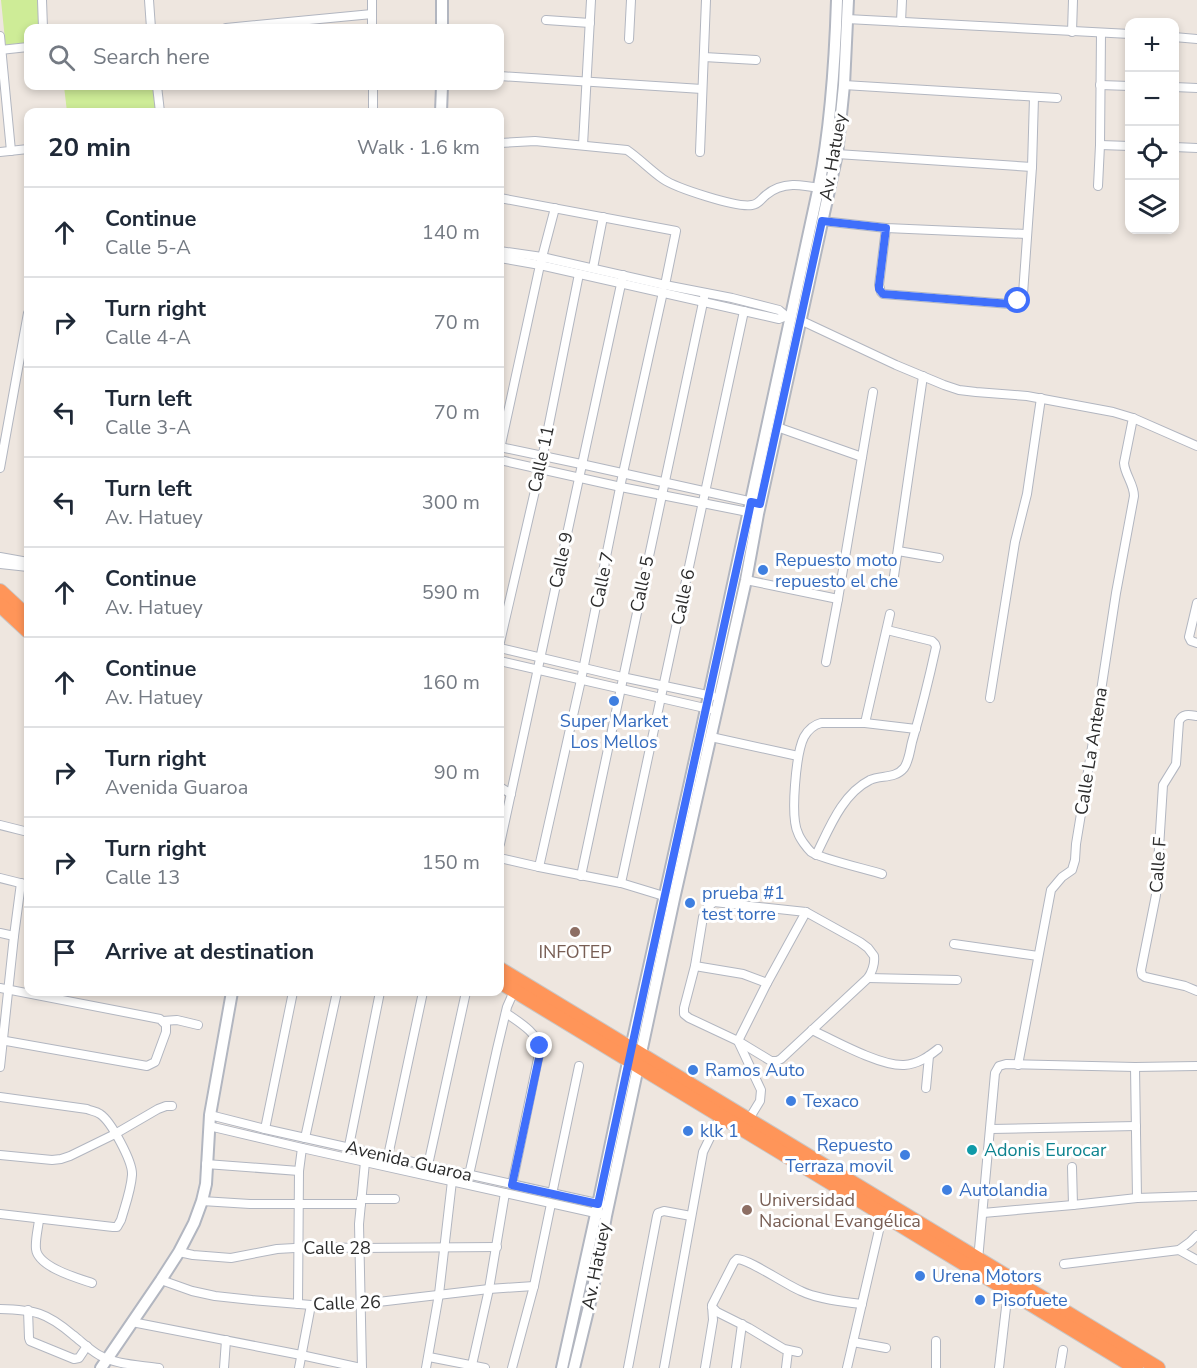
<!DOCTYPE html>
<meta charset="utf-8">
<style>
:root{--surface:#fff;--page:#f2f2f3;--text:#1f2937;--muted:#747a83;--line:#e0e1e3}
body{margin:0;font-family:"Nunito Sans",sans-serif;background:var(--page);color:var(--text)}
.controls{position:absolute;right:18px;top:18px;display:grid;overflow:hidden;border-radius:12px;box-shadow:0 3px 9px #0003}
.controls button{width:54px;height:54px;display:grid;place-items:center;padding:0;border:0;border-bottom:2px solid var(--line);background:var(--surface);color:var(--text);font:30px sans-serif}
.stop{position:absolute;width:18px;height:18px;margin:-14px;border:4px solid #3f6ffb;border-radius:50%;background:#fff}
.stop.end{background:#3f6ffb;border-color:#fff;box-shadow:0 2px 6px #0008}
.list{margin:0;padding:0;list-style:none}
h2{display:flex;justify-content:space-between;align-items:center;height:78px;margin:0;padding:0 24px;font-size:26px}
h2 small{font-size:20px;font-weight:400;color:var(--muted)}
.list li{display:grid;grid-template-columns:39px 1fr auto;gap:18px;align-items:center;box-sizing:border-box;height:90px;padding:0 24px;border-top:2px solid var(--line)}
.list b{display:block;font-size:22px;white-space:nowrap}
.list p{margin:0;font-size:20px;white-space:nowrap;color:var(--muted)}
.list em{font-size:20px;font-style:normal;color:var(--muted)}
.icon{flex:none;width:33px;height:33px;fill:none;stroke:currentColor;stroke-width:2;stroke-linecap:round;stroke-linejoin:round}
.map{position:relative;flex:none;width:1197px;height:1368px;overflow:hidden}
.search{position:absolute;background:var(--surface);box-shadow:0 3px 9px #0003;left:24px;top:24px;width:480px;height:66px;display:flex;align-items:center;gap:15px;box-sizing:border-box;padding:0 21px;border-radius:12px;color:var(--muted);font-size:22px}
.panel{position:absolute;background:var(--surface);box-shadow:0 3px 9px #0003;left:24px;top:108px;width:480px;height:888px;border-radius:12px}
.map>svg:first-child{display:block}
.pitch{fill:#ceec97}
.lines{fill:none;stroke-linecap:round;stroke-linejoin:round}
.street-casing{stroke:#b2b6c0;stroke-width:10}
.secondary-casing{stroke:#b2b6c0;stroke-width:14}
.highway-casing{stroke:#c8c8c8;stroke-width:16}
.street{stroke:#fff;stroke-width:8}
.secondary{stroke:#fff;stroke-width:10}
.highway{stroke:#ff9559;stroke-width:14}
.route{stroke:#3f6ffb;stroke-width:8}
.shop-dot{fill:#3f7fe0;stroke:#fff;stroke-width:2}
.education-dot{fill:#8d6e63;stroke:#fff;stroke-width:2}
.culture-dot{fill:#0f9aa8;stroke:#fff;stroke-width:2}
.labels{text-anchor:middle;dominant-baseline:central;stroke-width:6;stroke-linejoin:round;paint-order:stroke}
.street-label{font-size:18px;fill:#2c2c2c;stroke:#fff}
.shop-label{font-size:18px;fill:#366cbe;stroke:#fff;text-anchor:start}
.education-label{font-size:18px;fill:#785e54;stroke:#fff}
.culture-label{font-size:18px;fill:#0d838f;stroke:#fff;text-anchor:start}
</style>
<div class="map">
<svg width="1197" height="1368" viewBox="0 0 1197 1368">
<rect width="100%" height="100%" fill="#eee6df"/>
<!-- pitch -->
<g class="pitch">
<polygon points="1,0 41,0 42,28 28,28 28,48 6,50"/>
<polygon points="64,86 156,86 159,112 67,112"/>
</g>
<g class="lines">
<defs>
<g id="street">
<polyline points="42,0 43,28"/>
<polyline points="149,0 151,28"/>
<polyline points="847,19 1130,34"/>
<polyline points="546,20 590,23"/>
<polyline points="901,22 902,0"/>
<polyline points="226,28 372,14"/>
<polyline points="372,28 372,0"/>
<polyline points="1072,32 1073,0"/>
<polyline points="0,36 11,151"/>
<polyline points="1174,37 1197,39"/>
<polyline points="629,39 631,0"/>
<polyline points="0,50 28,47"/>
<polyline points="704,57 756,60"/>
<polyline points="500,76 702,89"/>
<polyline points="844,85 1057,98"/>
<polyline points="1100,85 1130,86"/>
<polyline points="157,86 160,112"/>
<polyline points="373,86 373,112"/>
<polyline points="1174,87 1197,88"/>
<path d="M500,143L535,141L627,150C640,159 650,170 663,179C676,188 737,208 752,205C759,204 761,199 766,195C783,180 804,185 824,189"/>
<polyline points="583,145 591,0"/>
<polyline points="1100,145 1130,146"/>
<polyline points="1174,147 1197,148"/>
<polyline points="0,152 28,149"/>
<polyline points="700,152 706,0"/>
<polyline points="837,154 1032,167"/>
<polyline points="1098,186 1100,145 1101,33"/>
<polyline points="500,198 676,231 665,285"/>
<polyline points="822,221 886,228 1026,234"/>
<polyline points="886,228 879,285 881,292 883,294 1010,304 1018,301 1023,294 1032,167 1034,97"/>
<polyline points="500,251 542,257 665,285 732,298 779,310 786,316 791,318"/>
<polyline points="500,258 540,265 779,319 786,316"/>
<polyline points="593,268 603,217"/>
<polyline points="800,320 896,365 944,385 959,390 976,392 1027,396 1113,412 1133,418 1197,446"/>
<polyline points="777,427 862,457"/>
<polyline points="500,447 581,464 753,502"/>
<polyline points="500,449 540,265 555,208"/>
<polyline points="500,460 621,487 753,513"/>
<polyline points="0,468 28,313"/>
<polyline points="898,551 939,558"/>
<polyline points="0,557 28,562"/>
<polyline points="0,564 28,567"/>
<polyline points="894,576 923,376"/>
<polyline points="746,580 838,599"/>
<polyline points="1197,603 1189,637 1191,641 1197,643"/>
<polyline points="500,642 540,469 579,274"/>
<polyline points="500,648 622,677 712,696"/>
<polyline points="500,661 709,709"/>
<polyline points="826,662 838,599 873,392"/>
<polyline points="990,698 1015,542 1027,494 1041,398"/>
<path d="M1197,716C1190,715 1183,713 1179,721L1176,764L1163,785L1156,895L1141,970L1142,975L1145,977L1185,986L1197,991"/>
<polyline points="865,723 890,614"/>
<polyline points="711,737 798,756"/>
<polyline points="500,787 511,794"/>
<polyline points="0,825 28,832"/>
<polyline points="500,844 623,275"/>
<path d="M816,855C829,829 842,794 870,780C881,775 895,779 904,768C909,761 910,750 912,742C921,711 929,679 936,647L935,644L932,641L887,630"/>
<polyline points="500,858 539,867 621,883 667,897"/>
<polyline points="539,867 581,680 623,473 663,292"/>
<path d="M882,874C870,870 818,858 811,852C807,848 800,839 798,833C790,817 796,753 804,737C808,730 813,725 821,723H865L916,729"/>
<polyline points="581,876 705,293"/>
<polyline points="0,878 28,885"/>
<polyline points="621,883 744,311"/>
<path d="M714,902L806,912L860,942L868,948L874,956C875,964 873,970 868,978L781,1059L777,1061H771L738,1041L689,1018L684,1014V1008L695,966L703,917L707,908Z"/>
<polyline points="0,933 14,936"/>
<polyline points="954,944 1038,956"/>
<polyline points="695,966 743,974 767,983"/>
<polyline points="868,978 957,980"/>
<polyline points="0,988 160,1019 166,1025 166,1032 155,1062 147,1066 0,1040"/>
<path d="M506,1013C519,1022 538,1033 540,1049L512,1185"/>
<polyline points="163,1021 177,1020 198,1025"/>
<path d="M812,1030C835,1041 880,1066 904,1065C918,1064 928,1057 938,1049"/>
<path d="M1018,1065L1051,890L1062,877L1072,870L1075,860L1076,844L1097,717L1116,593L1134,496C1134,484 1125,475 1124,463L1133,418"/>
<polyline points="0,1067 14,936 21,883"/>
<polyline points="1135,1067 1137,1198"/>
<polyline points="926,1088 929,1056"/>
<path d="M0,1097L87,1109C91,1111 96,1111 100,1114C111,1121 133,1162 132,1175C131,1190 125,1206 121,1220L117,1227H113L0,1214"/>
<polyline points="210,1115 265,1129 601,1204"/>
<polyline points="749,1119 760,1101 761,1090 738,1041 767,983 806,912"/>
<polyline points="209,1126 302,1148 600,1214"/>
<polyline points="265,1129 293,992"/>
<polyline points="991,1129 1136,1126"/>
<polyline points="305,1138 337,992"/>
<polyline points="348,1151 380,992"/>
<polyline points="0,1155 52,1160 61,1159 70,1156 115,1134 158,1109 166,1106 172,1106"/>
<polyline points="388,1156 423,992"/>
<polyline points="206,1164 299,1171"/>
<polyline points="428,1165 466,992"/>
<polyline points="1072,1167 1073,1205"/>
<polyline points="469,1175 497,1049 507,1007 514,991"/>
<polyline points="552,1194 579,1066"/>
<polyline points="361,1199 395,1199"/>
<polyline points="202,1201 250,1204 361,1204"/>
<polyline points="983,1213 1073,1205 1137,1198 1197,1196"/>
<path d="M39,1220C38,1229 35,1240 36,1249C38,1267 77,1278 92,1283"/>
<polyline points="1179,1250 1197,1260"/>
<polyline points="179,1252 193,1255 231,1258 277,1249 312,1247 359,1248 497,1247"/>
<polyline points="978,1260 995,1073 999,1066 1006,1064 1135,1067 1197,1066"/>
<polyline points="1064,1264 1179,1250 1190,1242 1197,1235"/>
<polyline points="161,1280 192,1291 215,1296 252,1300 311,1305 361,1304 489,1289 534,1286"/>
<polyline points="298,1304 299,1171 302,1148"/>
<polyline points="712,1307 717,1312 749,1328 784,1349 798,1352"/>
<path d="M0,1309C35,1310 46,1312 73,1335C82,1342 90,1350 99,1355C116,1365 140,1365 159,1368"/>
<polyline points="28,1310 29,1338 30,1341 74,1359 79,1358 87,1346"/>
<polyline points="132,1322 301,1355 361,1368"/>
<polyline points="853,1342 886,1348"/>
<polyline points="429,1357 485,1368"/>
<polyline points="472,1365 489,1289 505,1193"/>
<polyline points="224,1368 226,1340"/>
<polyline points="299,1368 311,1305"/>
<polyline points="362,1368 359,1224 365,1162"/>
<polyline points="426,1368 439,1294 452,1181"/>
<polyline points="512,1368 534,1286 551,1204"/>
<polyline points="628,1368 657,1216 658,1213 664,1211 691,1216"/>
<polyline points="664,1368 703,1152 721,1115"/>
<path d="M705,1368L713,1320L712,1305L734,1262L737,1259C749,1259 786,1285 801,1291C817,1299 844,1302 862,1304"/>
<polyline points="736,1368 742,1324"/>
<polyline points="786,1368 788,1351"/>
<polyline points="847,1368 883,1213"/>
<polyline points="936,1368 936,1341"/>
<polyline points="999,1368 1008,1290"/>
<polyline points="1060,1368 1063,1350"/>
</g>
<g id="secondary">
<polyline points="442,0 442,28"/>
<polyline points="441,112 442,86"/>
<polyline points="101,1368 161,1280 179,1252 194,1223 202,1201 206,1184 210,1115 232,992"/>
<path d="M562,1368L596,1214L631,1048L700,737L819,186C831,125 835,63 837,0"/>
<polyline points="574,1368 592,1294 606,1216 674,899 746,580 758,514 837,154 844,85 848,0"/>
</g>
<g id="highway">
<polyline points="0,591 28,617"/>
<polyline points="0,605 28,631"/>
<polyline points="500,969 1158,1368"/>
<polyline points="500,982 1136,1368"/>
</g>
</defs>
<!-- street casing -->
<use href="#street" class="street-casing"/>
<!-- secondary casing -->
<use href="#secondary" class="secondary-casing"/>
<!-- highway casing -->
<use href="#highway" class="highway-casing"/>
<!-- street -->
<use href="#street" class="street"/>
<!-- secondary -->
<use href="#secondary" class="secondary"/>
<!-- highway -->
<use href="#highway" class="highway"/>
</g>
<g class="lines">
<!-- route -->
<path class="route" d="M540,1046V1053L512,1185L598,1204C647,973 699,742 749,512L751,502L760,504L822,221L886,228L879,285V289L883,294L1010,304L1018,301"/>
</g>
<!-- markers -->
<g class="shop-dot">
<circle cx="763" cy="570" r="6"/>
<circle cx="614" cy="701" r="6"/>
<circle cx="690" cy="903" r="6"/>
<circle cx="693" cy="1070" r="6"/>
<circle cx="791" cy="1101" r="6"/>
<circle cx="688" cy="1131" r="6"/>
<circle cx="905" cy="1155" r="6"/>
<circle cx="947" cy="1190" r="6"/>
<circle cx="920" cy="1276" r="6"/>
<circle cx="980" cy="1300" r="6"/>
</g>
<g class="education-dot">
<circle cx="575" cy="932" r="6"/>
<circle cx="747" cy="1210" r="6"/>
</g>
<circle class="culture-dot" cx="972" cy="1150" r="6"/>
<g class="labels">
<!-- street labels -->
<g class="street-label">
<text transform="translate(833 157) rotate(-80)">Av. Hatuey</text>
<text transform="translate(541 459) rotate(-78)">Calle 11</text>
<text transform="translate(561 560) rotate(-78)">Calle 9</text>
<text transform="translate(602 580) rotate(-78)">Calle 7</text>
<text transform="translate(642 584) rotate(-78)">Calle 5</text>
<text transform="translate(683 597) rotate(-78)">Calle 6</text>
<text transform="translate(1091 751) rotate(-81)">Calle La Antena</text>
<text transform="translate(1158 865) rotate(-86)">Calle F</text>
<text transform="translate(409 1161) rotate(13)">Avenida Guaroa</text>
<text x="337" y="1248">Calle 28</text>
<text transform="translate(596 1266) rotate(-79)">Av. Hatuey</text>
<text transform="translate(347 1303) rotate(-2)">Calle 26</text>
</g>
<!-- shop labels -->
<g class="shop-label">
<text x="775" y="560">Repuesto moto<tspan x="775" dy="21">repuesto el che</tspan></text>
<text x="614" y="721" text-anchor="middle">Super Market<tspan x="614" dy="21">Los Mellos</tspan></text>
<text x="702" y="893">prueba #1<tspan x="702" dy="21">test torre</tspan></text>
<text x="705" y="1070">Ramos Auto</text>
<text x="803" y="1101">Texaco</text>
<text x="700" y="1131">klk 1</text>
<text x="893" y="1145" text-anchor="end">Repuesto<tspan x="893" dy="21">Terraza movil</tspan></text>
<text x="959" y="1190">Autolandia</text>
<text x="932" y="1276">Urena Motors</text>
<text x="992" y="1300">Pisofuete</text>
</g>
<!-- education labels -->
<g class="education-label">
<text x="575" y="952">INFOTEP</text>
<text x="759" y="1200" text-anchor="start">Universidad<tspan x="759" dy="21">Nacional Evangélica</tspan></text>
</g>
<!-- culture labels -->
<g class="culture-label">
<text x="984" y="1150">Adonis Eurocar</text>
</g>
</g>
</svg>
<div class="controls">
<button>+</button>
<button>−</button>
<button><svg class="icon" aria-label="locate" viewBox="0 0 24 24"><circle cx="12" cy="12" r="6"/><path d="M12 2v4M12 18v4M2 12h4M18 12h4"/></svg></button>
<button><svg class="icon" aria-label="layers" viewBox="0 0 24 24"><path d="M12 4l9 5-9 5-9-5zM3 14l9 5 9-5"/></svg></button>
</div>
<div class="stop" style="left:1018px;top:301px"></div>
<div class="stop end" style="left:540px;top:1046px"></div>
<div class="search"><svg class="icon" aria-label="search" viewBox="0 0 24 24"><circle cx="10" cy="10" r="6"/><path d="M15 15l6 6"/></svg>Search here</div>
<section class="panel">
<h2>20 min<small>Walk · 1.6 km</small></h2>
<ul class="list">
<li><svg class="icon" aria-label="ahead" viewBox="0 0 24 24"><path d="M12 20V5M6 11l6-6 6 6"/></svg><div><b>Continue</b><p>Calle 5-A</p></div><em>140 m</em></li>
<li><svg class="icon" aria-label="right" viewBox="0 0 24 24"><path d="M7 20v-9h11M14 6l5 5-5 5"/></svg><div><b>Turn right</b><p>Calle 4-A</p></div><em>70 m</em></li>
<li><svg class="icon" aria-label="left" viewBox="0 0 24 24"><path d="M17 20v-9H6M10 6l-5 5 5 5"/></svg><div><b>Turn left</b><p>Calle 3-A</p></div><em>70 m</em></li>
<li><svg class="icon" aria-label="left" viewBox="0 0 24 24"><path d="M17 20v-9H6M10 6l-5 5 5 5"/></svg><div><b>Turn left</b><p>Av. Hatuey</p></div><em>300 m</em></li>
<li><svg class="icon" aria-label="ahead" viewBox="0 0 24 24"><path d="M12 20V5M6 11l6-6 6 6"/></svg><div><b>Continue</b><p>Av. Hatuey</p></div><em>590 m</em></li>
<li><svg class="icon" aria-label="ahead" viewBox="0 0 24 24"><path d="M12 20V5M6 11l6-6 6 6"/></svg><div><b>Continue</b><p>Av. Hatuey</p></div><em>160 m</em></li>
<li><svg class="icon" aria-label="right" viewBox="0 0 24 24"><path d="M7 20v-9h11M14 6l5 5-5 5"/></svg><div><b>Turn right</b><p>Avenida Guaroa</p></div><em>90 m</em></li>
<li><svg class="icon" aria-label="right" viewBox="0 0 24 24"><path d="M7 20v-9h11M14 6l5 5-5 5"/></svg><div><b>Turn right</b><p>Calle 13</p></div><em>150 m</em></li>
<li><svg class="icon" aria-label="arrive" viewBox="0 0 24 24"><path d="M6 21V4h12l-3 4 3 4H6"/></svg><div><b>Arrive at destination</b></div></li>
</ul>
</section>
</div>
